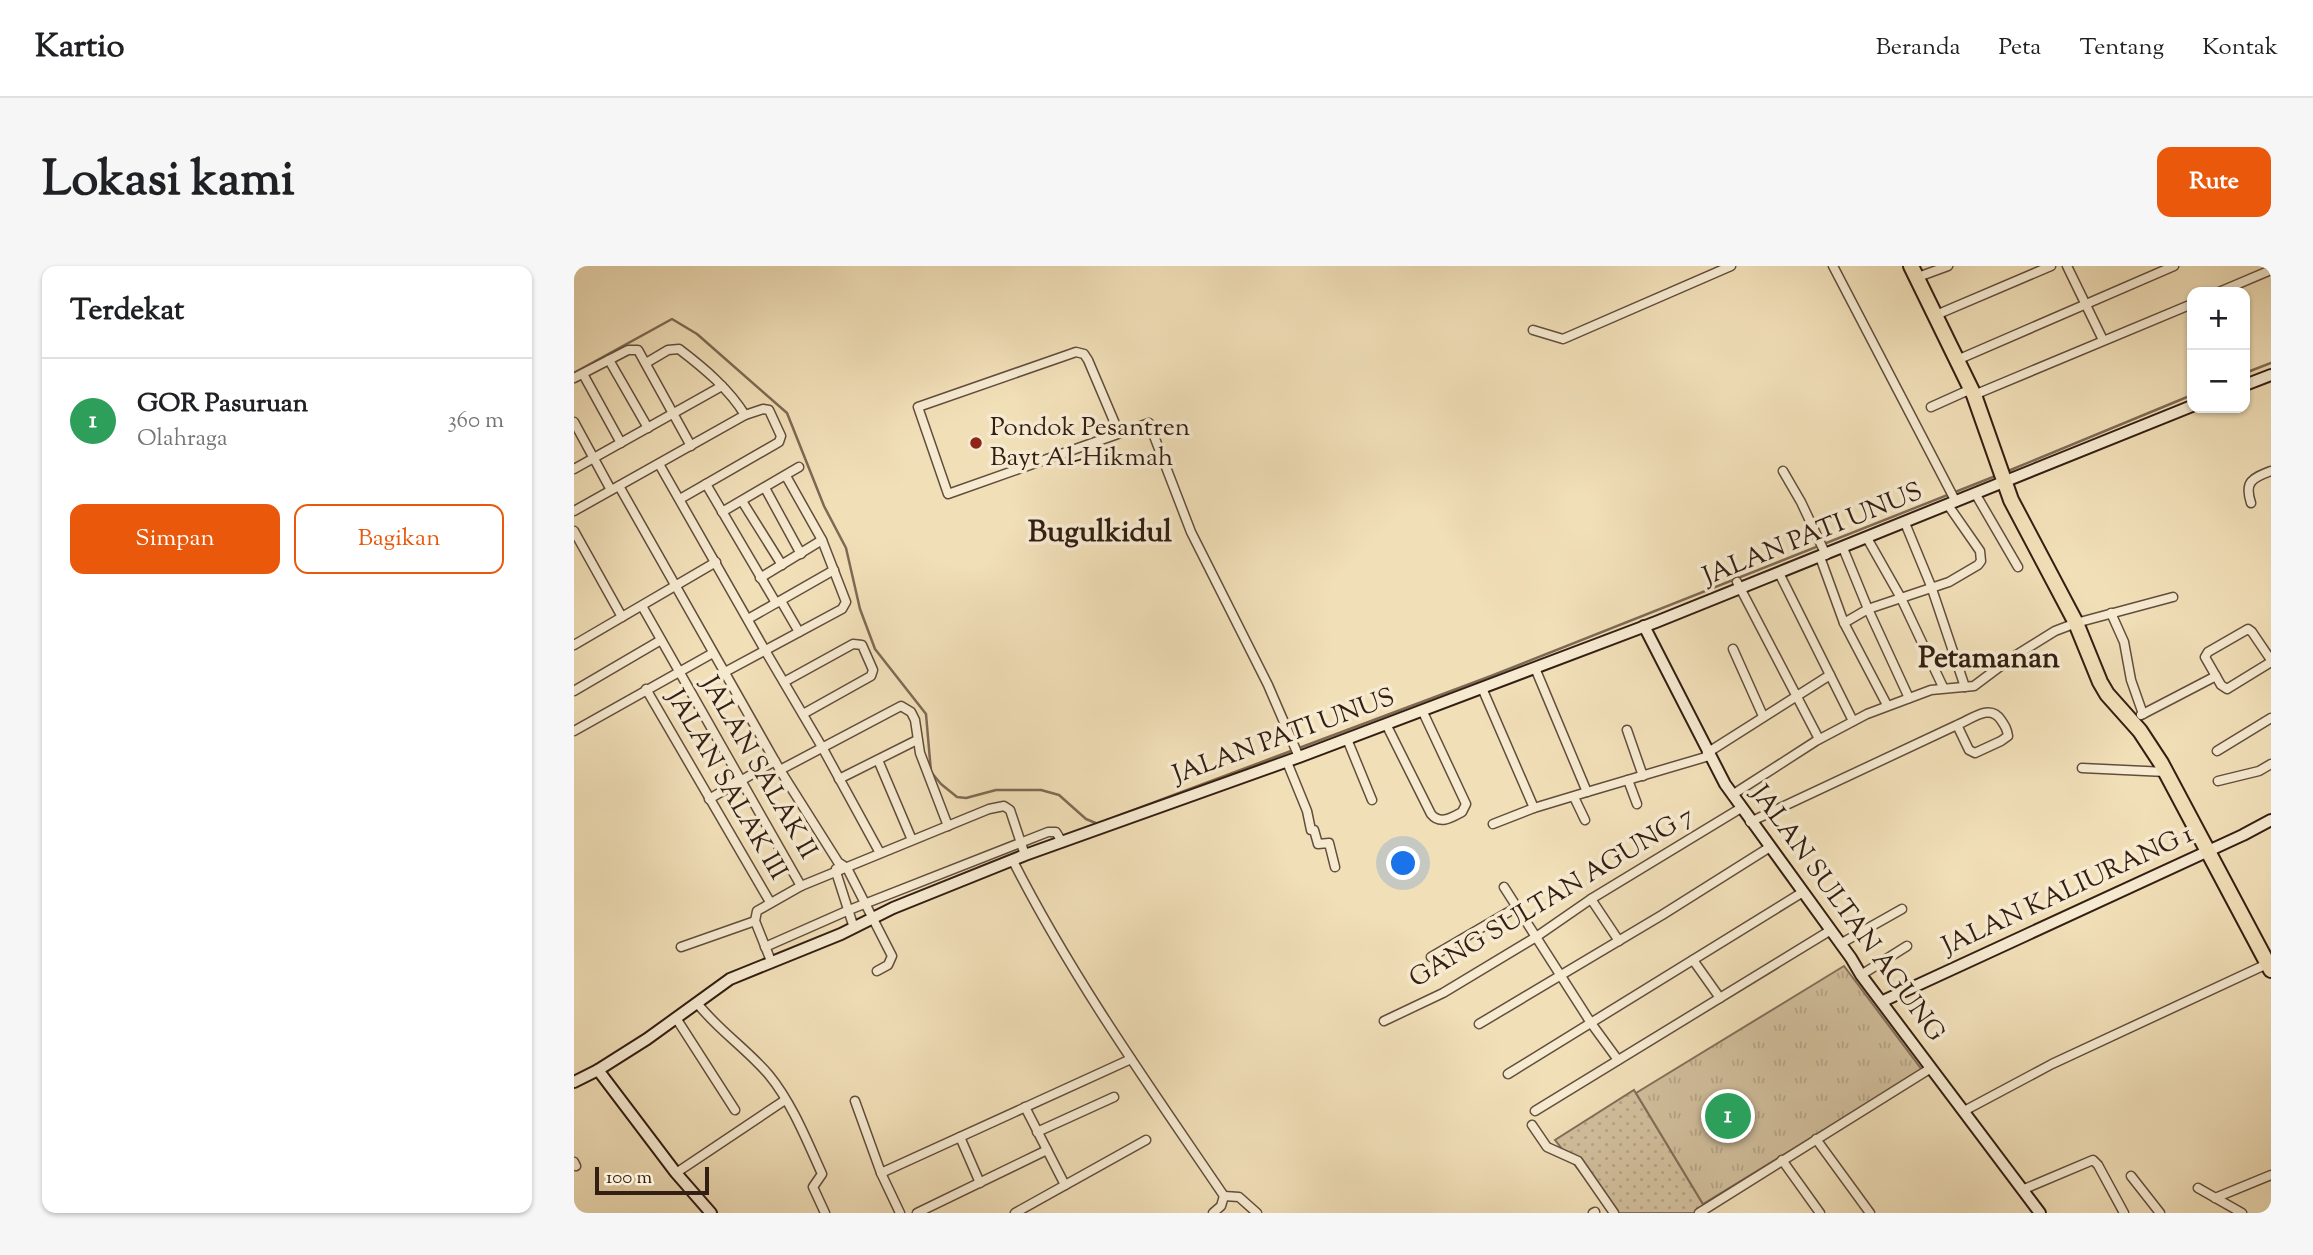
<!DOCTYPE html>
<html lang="id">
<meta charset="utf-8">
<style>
:root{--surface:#fff;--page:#f6f6f6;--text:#202124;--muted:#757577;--line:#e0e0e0;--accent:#ea580c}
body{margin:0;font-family:"Sorts Mill Goudy",serif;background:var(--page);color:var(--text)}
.controls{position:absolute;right:21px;top:21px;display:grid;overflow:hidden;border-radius:14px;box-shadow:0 2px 5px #0004}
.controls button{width:63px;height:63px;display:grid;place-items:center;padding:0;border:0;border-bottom:2px solid var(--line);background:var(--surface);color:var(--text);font:35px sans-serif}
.scale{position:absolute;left:21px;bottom:18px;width:114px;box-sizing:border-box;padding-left:7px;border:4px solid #331e13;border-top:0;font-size:19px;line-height:24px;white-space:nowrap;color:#331e13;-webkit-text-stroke:5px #f6ead1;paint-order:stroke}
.you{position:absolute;left:830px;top:598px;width:24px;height:24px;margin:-18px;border:5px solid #fff;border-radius:50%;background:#1a73e8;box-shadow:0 0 0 10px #1a73e833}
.badge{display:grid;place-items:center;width:46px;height:46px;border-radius:50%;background:var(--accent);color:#fff;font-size:23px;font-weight:700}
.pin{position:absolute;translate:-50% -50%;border:4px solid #fff;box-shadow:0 2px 7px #0006}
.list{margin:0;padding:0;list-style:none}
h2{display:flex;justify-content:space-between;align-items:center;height:91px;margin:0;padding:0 28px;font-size:30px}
h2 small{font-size:23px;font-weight:400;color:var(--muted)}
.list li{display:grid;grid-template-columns:46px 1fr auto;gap:21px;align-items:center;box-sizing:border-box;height:126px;padding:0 28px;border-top:2px solid var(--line)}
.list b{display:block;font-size:26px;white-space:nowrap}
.list p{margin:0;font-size:23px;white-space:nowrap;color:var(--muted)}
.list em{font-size:23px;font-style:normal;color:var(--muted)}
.actions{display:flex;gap:14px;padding:21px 28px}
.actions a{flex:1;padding:16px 0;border:2px solid var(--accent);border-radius:14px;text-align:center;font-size:24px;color:var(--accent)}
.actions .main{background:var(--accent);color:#fff}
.map{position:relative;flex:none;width:1697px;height:947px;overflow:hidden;border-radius:14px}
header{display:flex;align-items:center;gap:42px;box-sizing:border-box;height:98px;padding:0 35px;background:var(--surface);border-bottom:2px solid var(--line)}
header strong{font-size:33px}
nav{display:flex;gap:38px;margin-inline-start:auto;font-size:24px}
.intro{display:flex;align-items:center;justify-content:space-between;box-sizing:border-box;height:168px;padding:0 42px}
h1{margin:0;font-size:49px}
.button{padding:18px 32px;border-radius:14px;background:var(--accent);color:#fff;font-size:24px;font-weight:700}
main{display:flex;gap:42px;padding:0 42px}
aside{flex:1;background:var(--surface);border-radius:14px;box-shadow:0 2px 5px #0004}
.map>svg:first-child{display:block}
.grass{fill:url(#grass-dots);stroke:#826e58;stroke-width:2}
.park{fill:url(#park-tufts);stroke:#826e58;stroke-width:2}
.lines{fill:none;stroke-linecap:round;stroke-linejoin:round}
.stream{stroke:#7e6a54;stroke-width:2.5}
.street-casing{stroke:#624e3c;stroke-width:11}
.secondary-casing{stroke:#331e13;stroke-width:14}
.highway-casing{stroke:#331e13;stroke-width:18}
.street{stroke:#f6ead1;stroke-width:8}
.secondary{stroke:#f6ead1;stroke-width:10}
.highway{stroke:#f1dfb8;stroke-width:14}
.poi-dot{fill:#8f2418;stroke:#f6ead1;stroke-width:2.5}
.labels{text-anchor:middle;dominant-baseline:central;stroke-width:7;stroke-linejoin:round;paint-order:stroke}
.poi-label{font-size:26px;fill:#331e13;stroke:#f6ead1;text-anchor:start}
.street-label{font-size:26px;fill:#331e13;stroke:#f6ead1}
.quarter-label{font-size:30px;font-weight:bold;fill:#331e13;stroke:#f6ead1}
</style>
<header>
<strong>Kartio</strong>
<nav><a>Beranda</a><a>Peta</a><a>Tentang</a><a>Kontak</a></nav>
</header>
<div class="intro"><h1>Lokasi kami</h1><a class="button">Rute</a></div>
<main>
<aside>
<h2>Terdekat<small></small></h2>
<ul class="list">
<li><span class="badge" style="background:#2e9e5b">1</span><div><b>GOR Pasuruan</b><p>Olahraga</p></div><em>360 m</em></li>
</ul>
<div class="actions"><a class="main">Simpan</a><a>Bagikan</a></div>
</aside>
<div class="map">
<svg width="1697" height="947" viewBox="0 0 1697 947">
<defs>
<pattern id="grass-dots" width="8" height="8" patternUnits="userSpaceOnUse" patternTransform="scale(1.75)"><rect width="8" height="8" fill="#d1be9c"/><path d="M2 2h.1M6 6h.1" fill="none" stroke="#b4a386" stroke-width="1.8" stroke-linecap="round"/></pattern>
<pattern id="park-tufts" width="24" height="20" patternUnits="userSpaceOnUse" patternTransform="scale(1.75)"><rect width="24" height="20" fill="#d1be9c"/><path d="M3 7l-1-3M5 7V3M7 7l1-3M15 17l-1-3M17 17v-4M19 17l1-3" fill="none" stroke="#b4a386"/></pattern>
</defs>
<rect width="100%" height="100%" fill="#f1dfb8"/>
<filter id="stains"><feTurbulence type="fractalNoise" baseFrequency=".00286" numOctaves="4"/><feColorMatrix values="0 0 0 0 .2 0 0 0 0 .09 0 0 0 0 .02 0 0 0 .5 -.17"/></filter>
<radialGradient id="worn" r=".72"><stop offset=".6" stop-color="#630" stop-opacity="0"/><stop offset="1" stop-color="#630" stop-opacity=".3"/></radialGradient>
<!-- grass -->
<polygon class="grass" points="1060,824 1129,938 1132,947 1039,947 981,874"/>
<!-- park -->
<polygon class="park" points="1270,700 1348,804 1129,938 1062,827"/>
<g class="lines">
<!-- stream -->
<g class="stream">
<polyline points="0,107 98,53 123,68 213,147 250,240 272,282 286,343 301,383 352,448 357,506 367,518 383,531 392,532 422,524 467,524 485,529 512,553 524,558"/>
<polyline points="1671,107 1697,97"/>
<polyline points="1434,205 1618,129"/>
<polyline points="533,554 917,410 1424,209"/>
</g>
<defs>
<g id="street">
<polyline points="1259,0 1382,236"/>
<polyline points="1493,0 1529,74"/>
<polyline points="1344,11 1374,0"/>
<polyline points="1645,26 1697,4"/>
<polyline points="1362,49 1477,0"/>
<polyline points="959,64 989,73 1157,0"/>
<polyline points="35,94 74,162"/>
<polyline points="1383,94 1600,0"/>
<path d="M72,97L94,84L105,83C130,102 155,123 171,149"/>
<polyline points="9,108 47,177"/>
<polyline points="0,112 54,84 64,84 117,180"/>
<polyline points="1400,129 1618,38"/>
<polyline points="1357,141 1397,123"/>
<polyline points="0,156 37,224"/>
<path d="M545,167L514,94L510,88L502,86L344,141L374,228C441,204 508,181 575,157L617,266L694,419L725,491"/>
<polyline points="85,198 192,386 248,481 306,587"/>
<polyline points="0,203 148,120"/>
<polyline points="1209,205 1227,236 1252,289"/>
<polyline points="132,218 202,337"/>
<polyline points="45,220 206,504 264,596 273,602 318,690 314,699 303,705"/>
<polyline points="191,222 227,288"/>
<polyline points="1401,227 1444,301"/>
<polyline points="168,235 208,299"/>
<path d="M1677,237C1670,216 1678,212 1697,205"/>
<polyline points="0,245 171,149 189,143 195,144 207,170 205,176 106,233"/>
<polyline points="148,246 225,201"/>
<polyline points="1331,257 1357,320 1391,421"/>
<polyline points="0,265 48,351"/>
<polyline points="1293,272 1327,332 1369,421"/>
<polyline points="1269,282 1294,343 1335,432"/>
<polyline points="1246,291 1270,357 1313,439"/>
<polyline points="1205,307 1279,455"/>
<polyline points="186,312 248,274"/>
<polyline points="1163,316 1245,473"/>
<polyline points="207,335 225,366"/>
<polyline points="68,340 227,620"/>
<polyline points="1537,347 1550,376 1557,414 1569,448"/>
<polyline points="174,353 260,304"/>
<polyline points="1270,357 1294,343 1375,316 1404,299 1407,295 1406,285 1374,239"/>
<polyline points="0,379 142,296"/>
<polyline points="1159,383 1189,450"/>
<polyline points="1697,394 1678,366 1674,363 1634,386 1631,391 1647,419 1653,423 1697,396"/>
<polyline points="961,402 1013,526 1135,490"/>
<polyline points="151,406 268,343 272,336 248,274 212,210"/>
<polyline points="210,416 279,378 288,379 299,404 297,410 229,448"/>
<polyline points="908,422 960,542 1013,526"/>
<polyline points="72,423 196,636"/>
<polyline points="0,425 87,374"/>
<polyline points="1567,449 1642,410"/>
<path d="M812,458L857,548C866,559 877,552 888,546L892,538L848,444"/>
<polyline points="1053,464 1069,510"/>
<polyline points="0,465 139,387"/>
<polyline points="773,473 798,534"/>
<polyline points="1643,485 1697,452"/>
<polyline points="1133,487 1256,409"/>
<polyline points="304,494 338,574"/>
<polyline points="713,496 733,545 737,564 740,564 744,578 755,577 761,601"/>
<polyline points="1508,502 1592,506"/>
<polyline points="206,504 327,440 337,446 341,454 346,487 374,560"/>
<polyline points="265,513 343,474"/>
<polyline points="1054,514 1063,538"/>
<polyline points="1644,515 1685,505 1697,498"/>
<polyline points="1158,529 1242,475 1293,448 1357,424 1400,420 1436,393 1481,365 1502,357 1599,331"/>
<polyline points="1000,531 1011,554"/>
<polyline points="135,533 201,495"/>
<path d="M1176,556L1383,459C1398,453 1416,437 1427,454C1431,460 1433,463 1434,470L1427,475L1401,487L1395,484L1383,459"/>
<polyline points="919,558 960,542"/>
<path d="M439,595C499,713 576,821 650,930"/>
<polyline points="262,603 262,606 280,662"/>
<polyline points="930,621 1017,757 1044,794"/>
<polyline points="1017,633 1045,675"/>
<polyline points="1266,678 1328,643"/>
<polyline points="107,681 181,655"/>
<polyline points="191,681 275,644 474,566 482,566 488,576"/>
<polyline points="857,691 943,641"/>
<polyline points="1119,694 1146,732"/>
<polyline points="197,695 181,655 183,645 227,620 415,543 430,540 436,544 451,589"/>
<polyline points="1287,709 1333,680"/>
<path d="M123,737C144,764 173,783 195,809C218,837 233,875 248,908L239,921L251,947"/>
<polyline points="102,752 161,844"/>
<polyline points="810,755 869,727 962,671 1017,633 1167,542"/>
<polyline points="905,758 1088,649 1196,581"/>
<polyline points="934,808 1229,626"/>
<polyline points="281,835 307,907 326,947"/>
<polyline points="451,841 491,919"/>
<polyline points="961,845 1257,664"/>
<polyline points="1390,845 1478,798 1693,698"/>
<polyline points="958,859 973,881 1004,895 1040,947"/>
<polyline points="463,866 540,831"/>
<polyline points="386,871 406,917"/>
<polyline points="1242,873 1296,947"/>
<polyline points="1208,894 1246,947"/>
<polyline points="0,896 2,900"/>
<polyline points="102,907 211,834"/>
<polyline points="307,907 557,793"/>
<polyline points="1557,910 1586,947"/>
<polyline points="1624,922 1668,947"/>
<polyline points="1448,924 1519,894 1524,899 1550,947"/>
<polyline points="650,930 665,931 683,947"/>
<polyline points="1641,932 1697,909"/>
<polyline points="343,947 473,884"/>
<polyline points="441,947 572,874"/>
<polyline points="639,947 647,940 650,930"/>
<polyline points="1019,947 1021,946"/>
<polyline points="1125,947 1357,802"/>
</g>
<g id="secondary">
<polyline points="1671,119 1697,109"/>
<polyline points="1070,360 1151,518 1277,692 1287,709 1466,947"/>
<polyline points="1309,735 1669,569 1697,554"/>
<polyline points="24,804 102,907 137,947"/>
<polyline points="0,816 24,804 73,773 156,713 267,668 319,642 451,589 725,491 1082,356 1618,140"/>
</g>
<polyline id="highway" points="1337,0 1400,129 1437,234 1502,357 1526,416 1533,428 1566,465 1587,497 1697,704"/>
</defs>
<!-- street casing -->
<use href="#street" class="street-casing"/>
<!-- secondary casing -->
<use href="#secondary" class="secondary-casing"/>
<!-- highway casing -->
<use href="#highway" class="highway-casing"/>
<!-- street -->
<use href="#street" class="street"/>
<!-- secondary -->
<use href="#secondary" class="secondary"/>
<!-- highway -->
<use href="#highway" class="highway"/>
</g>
<!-- markers -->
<circle class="poi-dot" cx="402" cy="177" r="7"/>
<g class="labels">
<!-- poi labels -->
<g class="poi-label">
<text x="416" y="162">Pondok Pesantren<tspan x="416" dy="30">Bayt Al-Hikmah</tspan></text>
</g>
<!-- street labels -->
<g class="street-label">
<text transform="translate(1239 269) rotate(-22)">JALAN PATI UNUS</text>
<text transform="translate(710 471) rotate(-20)">JALAN PATI UNUS</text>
<text transform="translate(184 502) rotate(60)">JALAN SALAK II</text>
<text transform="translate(152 519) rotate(60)">JALAN SALAK III</text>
<text transform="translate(1494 625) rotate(-25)">JALAN KALIURANG 1</text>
<text transform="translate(978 632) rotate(-31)">GANG SULTAN AGUNG 7</text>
<text transform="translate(1273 648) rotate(54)">JALAN SULTAN AGUNG</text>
</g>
<!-- quarter labels -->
<g class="quarter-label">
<text x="526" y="267">Bugulkidul</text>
<text x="1415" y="393">Petamanan</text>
</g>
</g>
<rect width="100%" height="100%" filter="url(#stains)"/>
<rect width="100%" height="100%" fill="url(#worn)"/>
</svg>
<div class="controls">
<button>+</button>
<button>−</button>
</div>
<div class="scale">100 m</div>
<div class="you"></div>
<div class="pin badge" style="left:1154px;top:850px;background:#2e9e5b">1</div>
</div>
</main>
